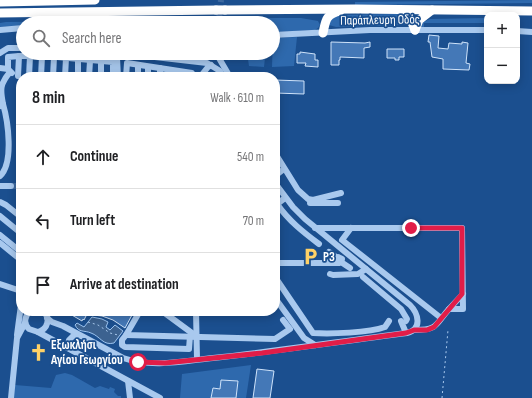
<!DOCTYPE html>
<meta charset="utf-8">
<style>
:root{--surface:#fff;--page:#f6f6f6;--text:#202124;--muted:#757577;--line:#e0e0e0}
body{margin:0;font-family:"Sofia Sans Condensed",sans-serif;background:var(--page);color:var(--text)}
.controls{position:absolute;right:12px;top:12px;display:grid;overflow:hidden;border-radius:8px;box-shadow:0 2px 10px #0003}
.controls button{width:36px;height:36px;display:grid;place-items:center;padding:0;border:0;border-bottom:1px solid var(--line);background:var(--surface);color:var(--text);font:20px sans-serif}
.stop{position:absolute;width:12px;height:12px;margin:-9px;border:3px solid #e11d48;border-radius:50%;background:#fff}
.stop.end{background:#e11d48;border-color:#fff;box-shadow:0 1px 4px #0008}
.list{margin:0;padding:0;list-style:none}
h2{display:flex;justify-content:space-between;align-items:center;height:52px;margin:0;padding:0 16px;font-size:17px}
h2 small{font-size:13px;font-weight:400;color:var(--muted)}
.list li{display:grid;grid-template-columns:26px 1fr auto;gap:12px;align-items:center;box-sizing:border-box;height:64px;padding:0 16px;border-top:1px solid var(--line)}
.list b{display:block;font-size:15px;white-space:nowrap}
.list em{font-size:13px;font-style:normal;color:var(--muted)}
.icon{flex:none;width:22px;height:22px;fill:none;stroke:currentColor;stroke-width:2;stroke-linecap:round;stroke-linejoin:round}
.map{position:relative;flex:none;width:532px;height:398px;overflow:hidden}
.search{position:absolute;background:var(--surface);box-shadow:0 2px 10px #0003;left:16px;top:16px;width:264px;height:44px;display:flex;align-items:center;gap:10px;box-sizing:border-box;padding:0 14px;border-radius:22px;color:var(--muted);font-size:15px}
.panel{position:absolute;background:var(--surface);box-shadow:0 2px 10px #0003;left:16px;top:72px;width:264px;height:244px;border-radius:16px}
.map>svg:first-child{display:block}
.green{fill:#2e69ad}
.water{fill:#3c6290;stroke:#9cc4f0}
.building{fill:#4478b7;stroke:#cfe3fa}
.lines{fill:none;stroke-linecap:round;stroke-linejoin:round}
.minor-tunnel{stroke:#3d69a0;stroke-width:6;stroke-dasharray:6 3;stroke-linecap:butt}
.path{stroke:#a9c9ee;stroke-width:1;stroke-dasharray:2 3;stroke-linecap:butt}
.minor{stroke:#a9c9ee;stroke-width:6}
.highway{stroke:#fff;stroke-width:9}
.highway-bridge{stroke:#fff;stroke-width:9}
.route{stroke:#e11d48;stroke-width:5}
.labels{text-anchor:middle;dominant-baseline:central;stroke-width:3.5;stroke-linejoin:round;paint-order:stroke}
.street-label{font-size:13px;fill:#fff;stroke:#1b4f8f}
.poi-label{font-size:13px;font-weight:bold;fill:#fff;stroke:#1b4f8f;text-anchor:start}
</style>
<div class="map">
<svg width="532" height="398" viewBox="0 0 532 398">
<rect width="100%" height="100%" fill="#1b4f8f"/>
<!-- green -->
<g class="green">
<polygon points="532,0 532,3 355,5 355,2"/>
<polygon points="402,14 407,18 406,25 336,27 329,25 329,18 337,15"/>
<polygon points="112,18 216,19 215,23 23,23 23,26 0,27 0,23 6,22 90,21"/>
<polygon points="220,18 301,18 318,21 320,25 318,28 315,30 273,32 273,23 222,23"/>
<polygon points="487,18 487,27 484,27 484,23 424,23 424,27 420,27 421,23 430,19"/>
<polygon points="297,37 294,66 272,67 273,38"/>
<polygon points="247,53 253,53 253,55 256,56 256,59 265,58 264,67 249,66"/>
<polygon points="251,365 246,398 180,398 182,374"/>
<polygon points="65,373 72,375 95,388 100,386 109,389 110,387 115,389 114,392 118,396 121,396 121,398 13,398 15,385 51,388 56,375"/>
</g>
<!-- water -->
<path class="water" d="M92,317L102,319L108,322L106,327L110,330L115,325L123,331L114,343C103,346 100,336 91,333C84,330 79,333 75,325L77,323L84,327Z"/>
<!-- building -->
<g class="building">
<polygon points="429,35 439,36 438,48 448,49 449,43 462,44 462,42 468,43 466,63 470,64 469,70 443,69 443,59 432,57 430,42 428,42"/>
<polygon points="331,42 365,43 370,42 370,47 364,48 364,58 340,57 340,60 339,60 339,65 331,65"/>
<polygon points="387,49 404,49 404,57 399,57 399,60 395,60 395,58 387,58"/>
<polygon points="300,52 315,54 315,60 318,60 318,67 305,66 306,63 297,63 297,54 300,54"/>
<polygon points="275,80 304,81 304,94 275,93"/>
<polygon points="65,311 86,311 88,312 84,320 83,319 82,321"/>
<polygon points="93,311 126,311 132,315 125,328 113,320 102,316 93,315"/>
<polygon points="257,369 274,371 270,398 253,398"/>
<polygon points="221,380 238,381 236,398 211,398 213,388 220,389"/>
</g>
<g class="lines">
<!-- minor-tunnel -->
<g class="minor-tunnel">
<polyline points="219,20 221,0"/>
<polyline points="11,186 21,186"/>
</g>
<!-- path -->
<g class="path">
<polyline points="88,322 98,325 110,333 118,335"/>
<polyline points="442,398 448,330"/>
</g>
<!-- minor -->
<g class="minor">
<polyline points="218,23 219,20"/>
<polyline points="0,30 23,28"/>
<polyline points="517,31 532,32"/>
<polyline points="273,35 370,30 487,30"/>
<polyline points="0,53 8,48 23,48"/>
<polyline points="113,53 117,58 118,77"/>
<polyline points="120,53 207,63 220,71 223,77"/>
<polyline points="216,53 230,77"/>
<polyline points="0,68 8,69 12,73"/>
<polyline points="8,69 8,57 19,56"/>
<polyline points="18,76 19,56 46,56 113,62 113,77"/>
<polyline points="29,77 30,56"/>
<polyline points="41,77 42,56"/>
<polyline points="53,77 54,57"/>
<polyline points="65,77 66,58"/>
<polyline points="78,77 78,59"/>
<polyline points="89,77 90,61"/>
<polyline points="101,77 101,61"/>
<polyline points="126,77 127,63 192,73 193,77"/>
<polyline points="138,77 138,65"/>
<polyline points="148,77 148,67"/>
<polyline points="160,77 160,68"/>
<polyline points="200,77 208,67 211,65"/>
<path d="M3,104C0,89 0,84 10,72"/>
<path d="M0,106L3,104C8,121 14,163 0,176"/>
<polyline points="275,153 298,190 308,199 313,200 341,193"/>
<polyline points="275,176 284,169"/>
<polyline points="0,186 11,186"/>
<path d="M285,198L277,204C289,221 303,232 319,244"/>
<polyline points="0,202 6,205 21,217"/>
<polyline points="310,203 338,203"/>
<polyline points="0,216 17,230 21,232"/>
<path d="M315,228H462L463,309H449C435,325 438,330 415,330"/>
<polyline points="351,228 342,240 441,318"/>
<polyline points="0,235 21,252"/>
<polyline points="0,243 21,260"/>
<polyline points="329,252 336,257"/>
<polyline points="341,262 350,268"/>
<polyline points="275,263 339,263 341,262 342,259 338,257 332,261 326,263"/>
<polyline points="330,274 333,275 358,274 366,269"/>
<path d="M275,277L313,333C330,334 369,333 385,327L389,321"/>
<polyline points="363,277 401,309 407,319 406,321"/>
<polyline points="0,284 21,291"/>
<polyline points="275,298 304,338 315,345"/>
<polyline points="449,309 463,294"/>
<path d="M29,311C25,318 23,323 29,329L38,332L160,398"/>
<polyline points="140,311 126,335 275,339 290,329 283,320"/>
<polyline points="162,311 196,336"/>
<polyline points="196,311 197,359"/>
<path d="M47,318L52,322L63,326L123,358C152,368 184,361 213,358C278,351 343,341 407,333C423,329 418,313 410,305L305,219L293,207L275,183"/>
<polyline points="401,321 406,333"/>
<path d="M38,332C48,329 51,318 43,311"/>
<polyline points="17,335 21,305"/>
<polyline points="126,335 122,340 122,345 125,347 189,349 190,336"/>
<polyline points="72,350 68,345 69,340 73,336 80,336"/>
<polyline points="128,381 130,398"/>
<polyline points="11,398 17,338 25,323"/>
</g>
<!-- highway -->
<g class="highway">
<polyline points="0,2 95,0"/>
<polyline points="225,10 355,9 532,11"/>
<polyline points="400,10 411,20 415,30"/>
<polyline points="0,13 216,10"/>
<polyline points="415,30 419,20 432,10"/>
<path d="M323,33C326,20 325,15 340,11"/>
</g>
<!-- highway-bridge -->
<polyline class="highway-bridge" points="216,10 225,10"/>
</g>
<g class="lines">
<!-- route -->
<polyline class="route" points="138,362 165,363 262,353 406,333 414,330 427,330 434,327 462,294 462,228 411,228"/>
</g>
<!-- icons -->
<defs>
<symbol id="parking-bare" viewBox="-9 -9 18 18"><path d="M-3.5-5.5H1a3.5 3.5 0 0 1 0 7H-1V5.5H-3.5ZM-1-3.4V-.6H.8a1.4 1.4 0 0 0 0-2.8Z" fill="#ffd166" stroke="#1b4f8f" stroke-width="2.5" paint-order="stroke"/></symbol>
<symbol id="church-bare" viewBox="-9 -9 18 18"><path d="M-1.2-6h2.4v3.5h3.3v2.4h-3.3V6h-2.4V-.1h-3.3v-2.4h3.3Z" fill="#ffd166" stroke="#1b4f8f" stroke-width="2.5" paint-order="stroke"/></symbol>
</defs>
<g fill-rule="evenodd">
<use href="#parking-bare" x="298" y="244" width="25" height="25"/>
<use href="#church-bare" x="26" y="340" width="25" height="25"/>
</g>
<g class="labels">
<!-- street labels -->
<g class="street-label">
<text transform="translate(380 20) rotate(-1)">Παράπλευρη Οδός</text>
</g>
<!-- poi labels -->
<g class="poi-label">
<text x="323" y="257">P3</text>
<text x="51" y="345">Εξωκλήσι<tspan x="51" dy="15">Αγίου Γεωργίου</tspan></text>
</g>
</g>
</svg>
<div class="controls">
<button>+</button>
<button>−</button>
</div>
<div class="stop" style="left:138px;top:362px"></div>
<div class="stop end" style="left:411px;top:228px"></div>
<div class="search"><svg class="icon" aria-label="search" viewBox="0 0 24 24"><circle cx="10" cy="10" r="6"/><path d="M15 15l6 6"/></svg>Search here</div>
<section class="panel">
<h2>8 min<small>Walk · 610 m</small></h2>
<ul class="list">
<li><svg class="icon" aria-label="ahead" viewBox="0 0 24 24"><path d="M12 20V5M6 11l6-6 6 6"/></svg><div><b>Continue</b></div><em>540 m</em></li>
<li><svg class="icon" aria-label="left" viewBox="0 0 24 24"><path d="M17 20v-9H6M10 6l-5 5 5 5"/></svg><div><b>Turn left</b></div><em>70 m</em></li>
<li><svg class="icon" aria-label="arrive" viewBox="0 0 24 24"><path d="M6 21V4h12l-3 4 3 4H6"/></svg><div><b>Arrive at destination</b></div></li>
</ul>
</section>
</div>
